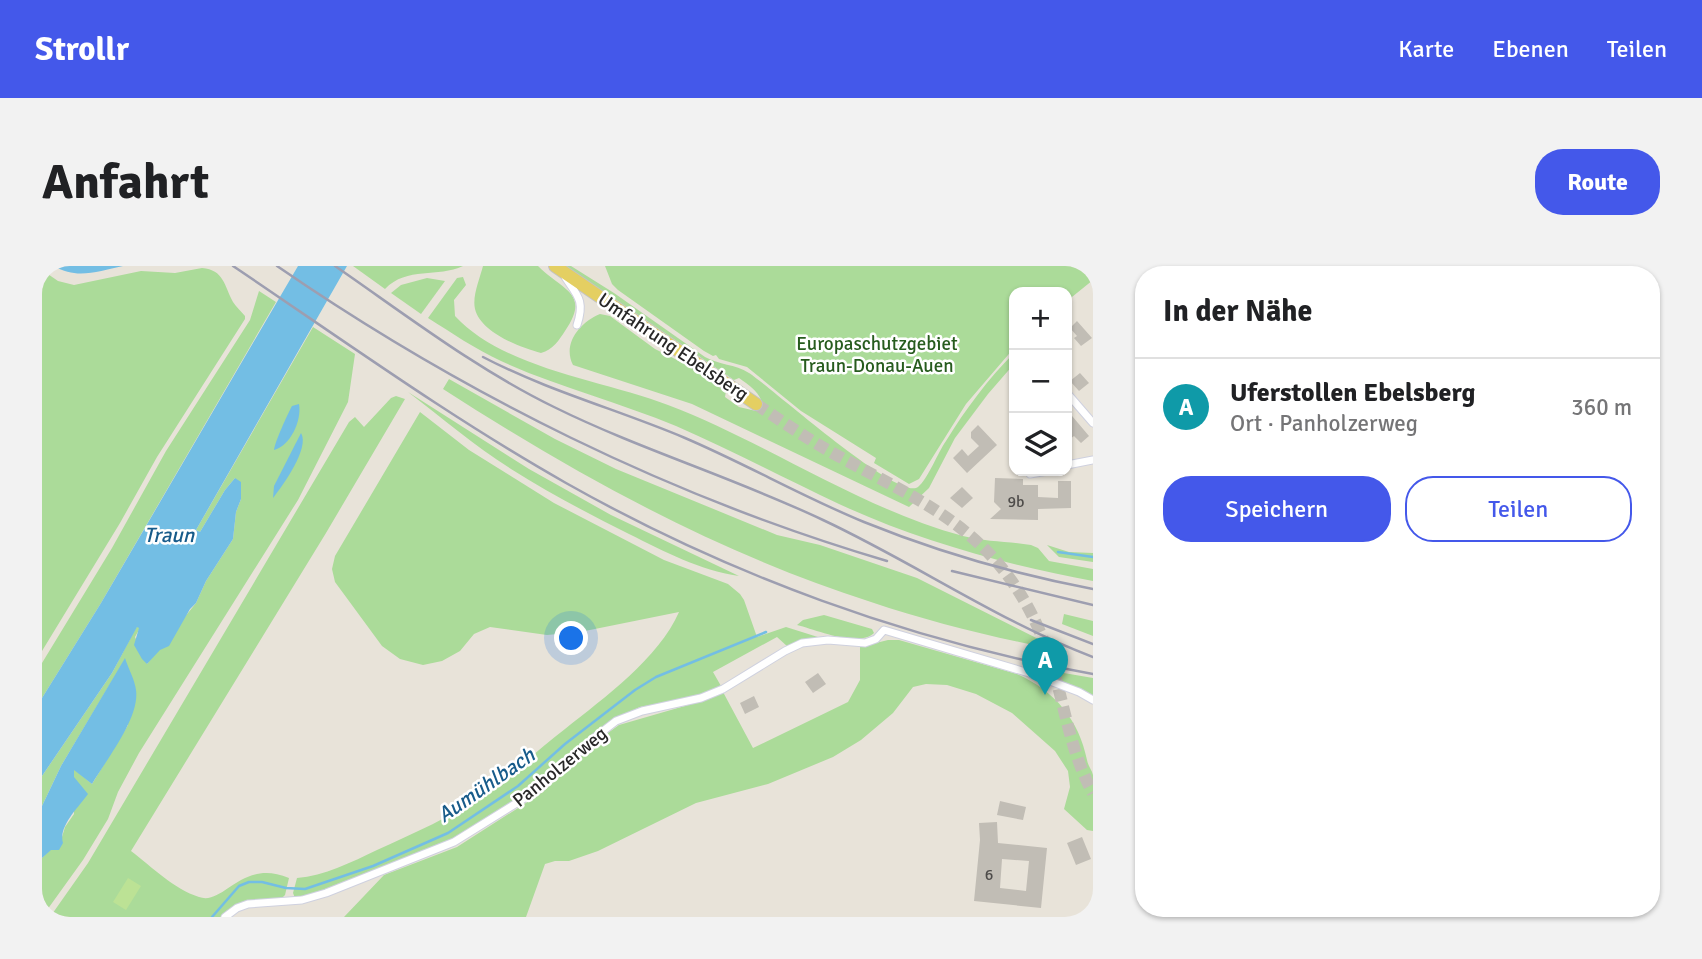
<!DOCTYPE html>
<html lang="de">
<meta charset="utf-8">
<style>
:root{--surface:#fff;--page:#f2f2f2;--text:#202124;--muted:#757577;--line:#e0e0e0;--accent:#4458ea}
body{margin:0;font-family:Signika,sans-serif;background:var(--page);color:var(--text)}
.controls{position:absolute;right:21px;top:21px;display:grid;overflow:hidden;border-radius:14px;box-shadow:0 2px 5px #0004}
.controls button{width:63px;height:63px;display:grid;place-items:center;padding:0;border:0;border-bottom:2px solid var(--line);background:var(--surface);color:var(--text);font:35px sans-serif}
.you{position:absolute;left:530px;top:373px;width:24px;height:24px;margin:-18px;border:5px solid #fff;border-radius:50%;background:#1a73e8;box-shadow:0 0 0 10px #1a73e833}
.badge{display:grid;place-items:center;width:46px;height:46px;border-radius:50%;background:var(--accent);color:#fff;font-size:23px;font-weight:700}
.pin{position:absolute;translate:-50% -58px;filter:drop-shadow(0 2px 4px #0008)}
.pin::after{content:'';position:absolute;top:37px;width:24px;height:21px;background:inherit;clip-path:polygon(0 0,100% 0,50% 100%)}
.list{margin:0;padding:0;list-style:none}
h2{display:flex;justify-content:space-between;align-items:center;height:91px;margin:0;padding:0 28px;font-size:30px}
h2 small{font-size:23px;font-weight:400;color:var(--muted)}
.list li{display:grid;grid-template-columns:46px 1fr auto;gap:21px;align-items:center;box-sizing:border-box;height:98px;padding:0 28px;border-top:2px solid var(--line)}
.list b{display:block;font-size:26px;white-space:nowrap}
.list p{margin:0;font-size:23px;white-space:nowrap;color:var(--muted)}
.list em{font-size:23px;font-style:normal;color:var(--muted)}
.actions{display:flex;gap:14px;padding:21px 28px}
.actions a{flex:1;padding:16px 0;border:2px solid var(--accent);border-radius:28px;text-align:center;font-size:24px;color:var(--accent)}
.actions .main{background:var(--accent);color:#fff}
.icon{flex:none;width:38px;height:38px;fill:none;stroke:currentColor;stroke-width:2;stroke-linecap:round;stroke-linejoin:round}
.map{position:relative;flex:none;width:1051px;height:651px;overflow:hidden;border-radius:28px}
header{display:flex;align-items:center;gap:42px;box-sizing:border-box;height:98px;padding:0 35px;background:var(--accent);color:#fff}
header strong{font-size:33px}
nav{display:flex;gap:38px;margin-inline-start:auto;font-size:24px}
.intro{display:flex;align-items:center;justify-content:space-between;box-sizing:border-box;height:168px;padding:0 42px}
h1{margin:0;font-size:49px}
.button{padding:18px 32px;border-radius:28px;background:var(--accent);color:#fff;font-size:24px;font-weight:700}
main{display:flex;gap:42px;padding:0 42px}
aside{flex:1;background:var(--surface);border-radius:28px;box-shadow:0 2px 5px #0004}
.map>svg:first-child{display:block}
.green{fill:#abdb99}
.pitch{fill:#bce295}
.water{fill:#73bee4}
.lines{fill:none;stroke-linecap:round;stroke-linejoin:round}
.stream{stroke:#73bee4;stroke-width:2.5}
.building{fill:#c1bdb5;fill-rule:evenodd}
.primary-tunnel{stroke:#c1bdb5;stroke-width:12;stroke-dasharray:12 6;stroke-linecap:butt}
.minor-casing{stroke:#cfd1df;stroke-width:9}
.primary-casing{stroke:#c3c3c3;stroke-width:14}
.minor{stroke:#fff;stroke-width:7}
.primary{stroke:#e4cf62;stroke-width:12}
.rail{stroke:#9d9eb0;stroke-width:2.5}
.labels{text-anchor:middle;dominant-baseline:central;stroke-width:5;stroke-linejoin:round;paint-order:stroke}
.number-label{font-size:16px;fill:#4e4c4a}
.park-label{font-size:19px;fill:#275c1e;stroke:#fff}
.street-label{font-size:19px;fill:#272727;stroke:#fff}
.water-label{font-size:21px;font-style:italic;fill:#175b8a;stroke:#fff}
</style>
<header>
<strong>Strollr</strong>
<nav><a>Karte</a><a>Ebenen</a><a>Teilen</a></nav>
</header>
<div class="intro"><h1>Anfahrt</h1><a class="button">Route</a></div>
<main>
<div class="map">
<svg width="1051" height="651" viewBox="0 0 1051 651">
<rect width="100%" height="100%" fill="#e8e3d9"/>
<!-- green -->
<g class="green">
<path d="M311,0H421C396,12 365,0 343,23Z"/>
<path d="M441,0H496C521,25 549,27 523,65C517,74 511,84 499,87C478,81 439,67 433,43C430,30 438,12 441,0Z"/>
<path d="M524,0H529L572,27L663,91C677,99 693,98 707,107C729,121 857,236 876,221C886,213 896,186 904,175C923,144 946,113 972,87V98L946,128L913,172L887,222L867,241L650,138L531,99C520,78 538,56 558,48L568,50L613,83L649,101L684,125L683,131L697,141L714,145L721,140C719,127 707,119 697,112L692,114Z"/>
<polygon points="563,0 1051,0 1051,14 1025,35 1025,26 972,26 972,82 924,138 877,213 867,218 832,197 834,192 759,145 705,101 677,93 674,89 671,90 662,85 576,24 570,18"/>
<path d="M160,2C182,4 182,19 191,36C194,41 199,45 203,50V53L115,191L78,257L0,385V4L16,15L32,19L99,5L133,7Z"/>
<path d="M421,11L424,19L412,34L413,50C462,103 560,114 626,139C726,177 817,242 921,270C943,276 966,275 989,279L996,282L1007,295L1051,303V315C965,299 877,275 797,238C742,212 689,184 634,160C577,136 516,121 459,95C433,83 410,67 386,52L415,12Z"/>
<polygon points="385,12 403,15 379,48 349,27 359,19"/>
<polygon points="217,25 234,36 59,337 0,432 0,397 70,282 124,185 208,54"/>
<polygon points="271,61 313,88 306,136 256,234 97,487 76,526 66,553 41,594 0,651 0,592 20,571 23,561 32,548 32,503 50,518 86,459 83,393 19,500 0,540 0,510 70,407 95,360 98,362 93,371 105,398 154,337 164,315 191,273 194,246 199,233 193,212 183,224 158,266 154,264"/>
<path d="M407,113L513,173L574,203L735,269L778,279L875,312L1020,385C955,372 891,357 829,336C676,287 534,209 401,123Z"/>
<path d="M366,126L487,203L569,249L697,310C657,304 623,286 587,268C547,248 507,227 469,203C433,180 400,152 366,126Z"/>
<path d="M354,130L363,133L284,267L89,585C110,601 132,623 157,631C182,640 199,592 247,612L243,629L239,633L205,636L180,651H8L46,597L307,156L313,151L322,161L349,132Z"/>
<path d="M378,146L427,184L512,237L622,294L686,318L698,328L702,334L715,371L744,361L779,372L746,381L735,371L671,406L679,420L658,430L598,441L572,453L549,469L495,521L411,573L283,625L253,632L251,627L255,612C282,610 310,596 335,584C372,567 410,551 443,527C471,507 496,484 523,463C562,432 617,392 637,346L538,366L505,369L448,361L432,368L418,385L400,395L381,399L358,393L340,380L293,316L290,303L293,290Z"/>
<polygon points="1005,279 1027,286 1051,287 1051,296 1017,291"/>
<polygon points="1022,348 1051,355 1051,370 1020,358"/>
<path d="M782,349L830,363L832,367C816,382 775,364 755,359L761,354Z"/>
<path d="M846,374H857L975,408C1013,425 1037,454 1045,494C1046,500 1050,504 1051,509C1051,527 1051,547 1051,565L1045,564L1022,543L1028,521L1026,505L1013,485L970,447L934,428L905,419L884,418L871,421L851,447L819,474L791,491L726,518L654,537L556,585L527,595H513L503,598L484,651H302L342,609L415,581L501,526L556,474L577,459L660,435L681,426L711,482L806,436L818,414V381Z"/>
<path d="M987,401L1051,412V430C1030,419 1007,414 987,401Z"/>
</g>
<!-- pitch -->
<polygon class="pitch" points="86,612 99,620 84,644 71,636"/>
<!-- water -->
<g class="water">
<path d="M12,0H81C56,5 35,14 12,0Z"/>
<polygon points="256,0 305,0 154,264 158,266 183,224 193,212 199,216 199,233 194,246 191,273 164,315 154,337 148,343 127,380 118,384 105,398 100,393 92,379 97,362 95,361 70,407 0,510 0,432 59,337"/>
<path d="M257,138C260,155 248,180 232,184C232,178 246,147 250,140Z"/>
<path d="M259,167C268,182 241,219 231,232L232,220Z"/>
<path d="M83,392C86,402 93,414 94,424C98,452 64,494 50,518L32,504V511L46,528C37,541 16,560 21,577L17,584H9L0,592V540L19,500Z"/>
</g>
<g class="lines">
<!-- stream -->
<g class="stream">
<polyline points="1016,286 1051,291"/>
<polyline points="170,651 197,620 207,616 220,616 244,622 263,623 331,600 406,567 476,520 523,478 593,424 614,411 724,366"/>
</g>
</g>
<!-- building -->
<g class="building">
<polygon points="1035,55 1050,72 1039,80 1032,72 1035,70 1028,62"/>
<polygon points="1038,107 1047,117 1037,125 1028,115"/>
<polygon points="1025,144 1047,170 1039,177 1032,170 1028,173 1025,169"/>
<polygon points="936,159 955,179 925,207 911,192 920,183 926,190 937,180 929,172 929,166"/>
<polygon points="953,212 981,213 981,219 996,219 996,231 1016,232 1016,215 1029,215 1029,242 996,243 996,254 948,253 959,243 952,236"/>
<polygon points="920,221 931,232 920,242 908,232"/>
<polygon points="776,407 784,418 771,427 763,416"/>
<polygon points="712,430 717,441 703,448 698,437"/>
<polygon points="958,535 984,541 981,554 955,549"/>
<path d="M955,556L956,577L1005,582L999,642L932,635L938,574L937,557ZM960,593L987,595L984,625L958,622Z"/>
<polygon points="1040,571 1049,593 1034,599 1025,577"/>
</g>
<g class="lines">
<!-- primary-tunnel -->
<path class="primary-tunnel" d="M714,138C742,157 770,176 800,192C888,240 955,267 998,366C1021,417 1023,477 1051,527"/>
<defs>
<g id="minor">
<path d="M523,11C536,30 543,35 535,59"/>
<polyline points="1025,127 1051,157"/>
<polyline points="1025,199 1051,194"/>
<polyline points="988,208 1006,205"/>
<polyline points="183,651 195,642 206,638 260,634 284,627 412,576 497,523 552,472 574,455 600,445 659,432 681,423 743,385 760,377 786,374 823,377 834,373 842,364 987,407 1037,426 1051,434"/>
</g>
<polyline id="primary" points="513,0 714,138"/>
</defs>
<!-- minor casing -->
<use href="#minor" class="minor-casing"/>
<!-- primary casing -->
<use href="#primary" class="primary-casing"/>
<!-- minor -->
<use href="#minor" class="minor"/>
<!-- primary -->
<use href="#primary" class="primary"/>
<!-- rail -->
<g class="rail">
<path d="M191,0C301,74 409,152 524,217C687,309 867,375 1051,408"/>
<path d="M235,0C421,128 628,231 845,295"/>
<path d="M293,0C364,49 434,103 512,141C599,184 693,212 781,254C873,297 956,355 1051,391"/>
<path d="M441,91C506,125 577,144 643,172C704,198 761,231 822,256C896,286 972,308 1051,323"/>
<polyline points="910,305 1051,339"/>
<polyline points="989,354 1051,378"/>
</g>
</g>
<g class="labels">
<!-- number labels -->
<g class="number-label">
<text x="974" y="236">9b</text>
<text x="947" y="609">6</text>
</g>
<!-- park labels -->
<g class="park-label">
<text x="835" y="78">Europaschutzgebiet<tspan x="835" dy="22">Traun-Donau-Auen</tspan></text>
</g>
<!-- street labels -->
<g class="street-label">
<text transform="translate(631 81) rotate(34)">Umfahrung Ebelsberg</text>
<text transform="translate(518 501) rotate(-39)">Panholzerweg</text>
</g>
<!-- water labels -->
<g class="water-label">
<text x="127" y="269">Traun</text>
<text transform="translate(444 519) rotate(-35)">Aumühlbach</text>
</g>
</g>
</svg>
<div class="controls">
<button>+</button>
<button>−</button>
<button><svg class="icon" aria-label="layers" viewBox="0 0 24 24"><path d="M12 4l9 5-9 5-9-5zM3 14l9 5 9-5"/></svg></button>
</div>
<div class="you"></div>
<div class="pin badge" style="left:1003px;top:429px;background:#0f9aa8">A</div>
</div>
<aside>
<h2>In der Nähe<small></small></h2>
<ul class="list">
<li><span class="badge" style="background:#0f9aa8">A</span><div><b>Uferstollen Ebelsberg</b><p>Ort · Panholzerweg</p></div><em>360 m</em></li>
</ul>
<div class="actions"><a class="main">Speichern</a><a>Teilen</a></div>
</aside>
</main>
